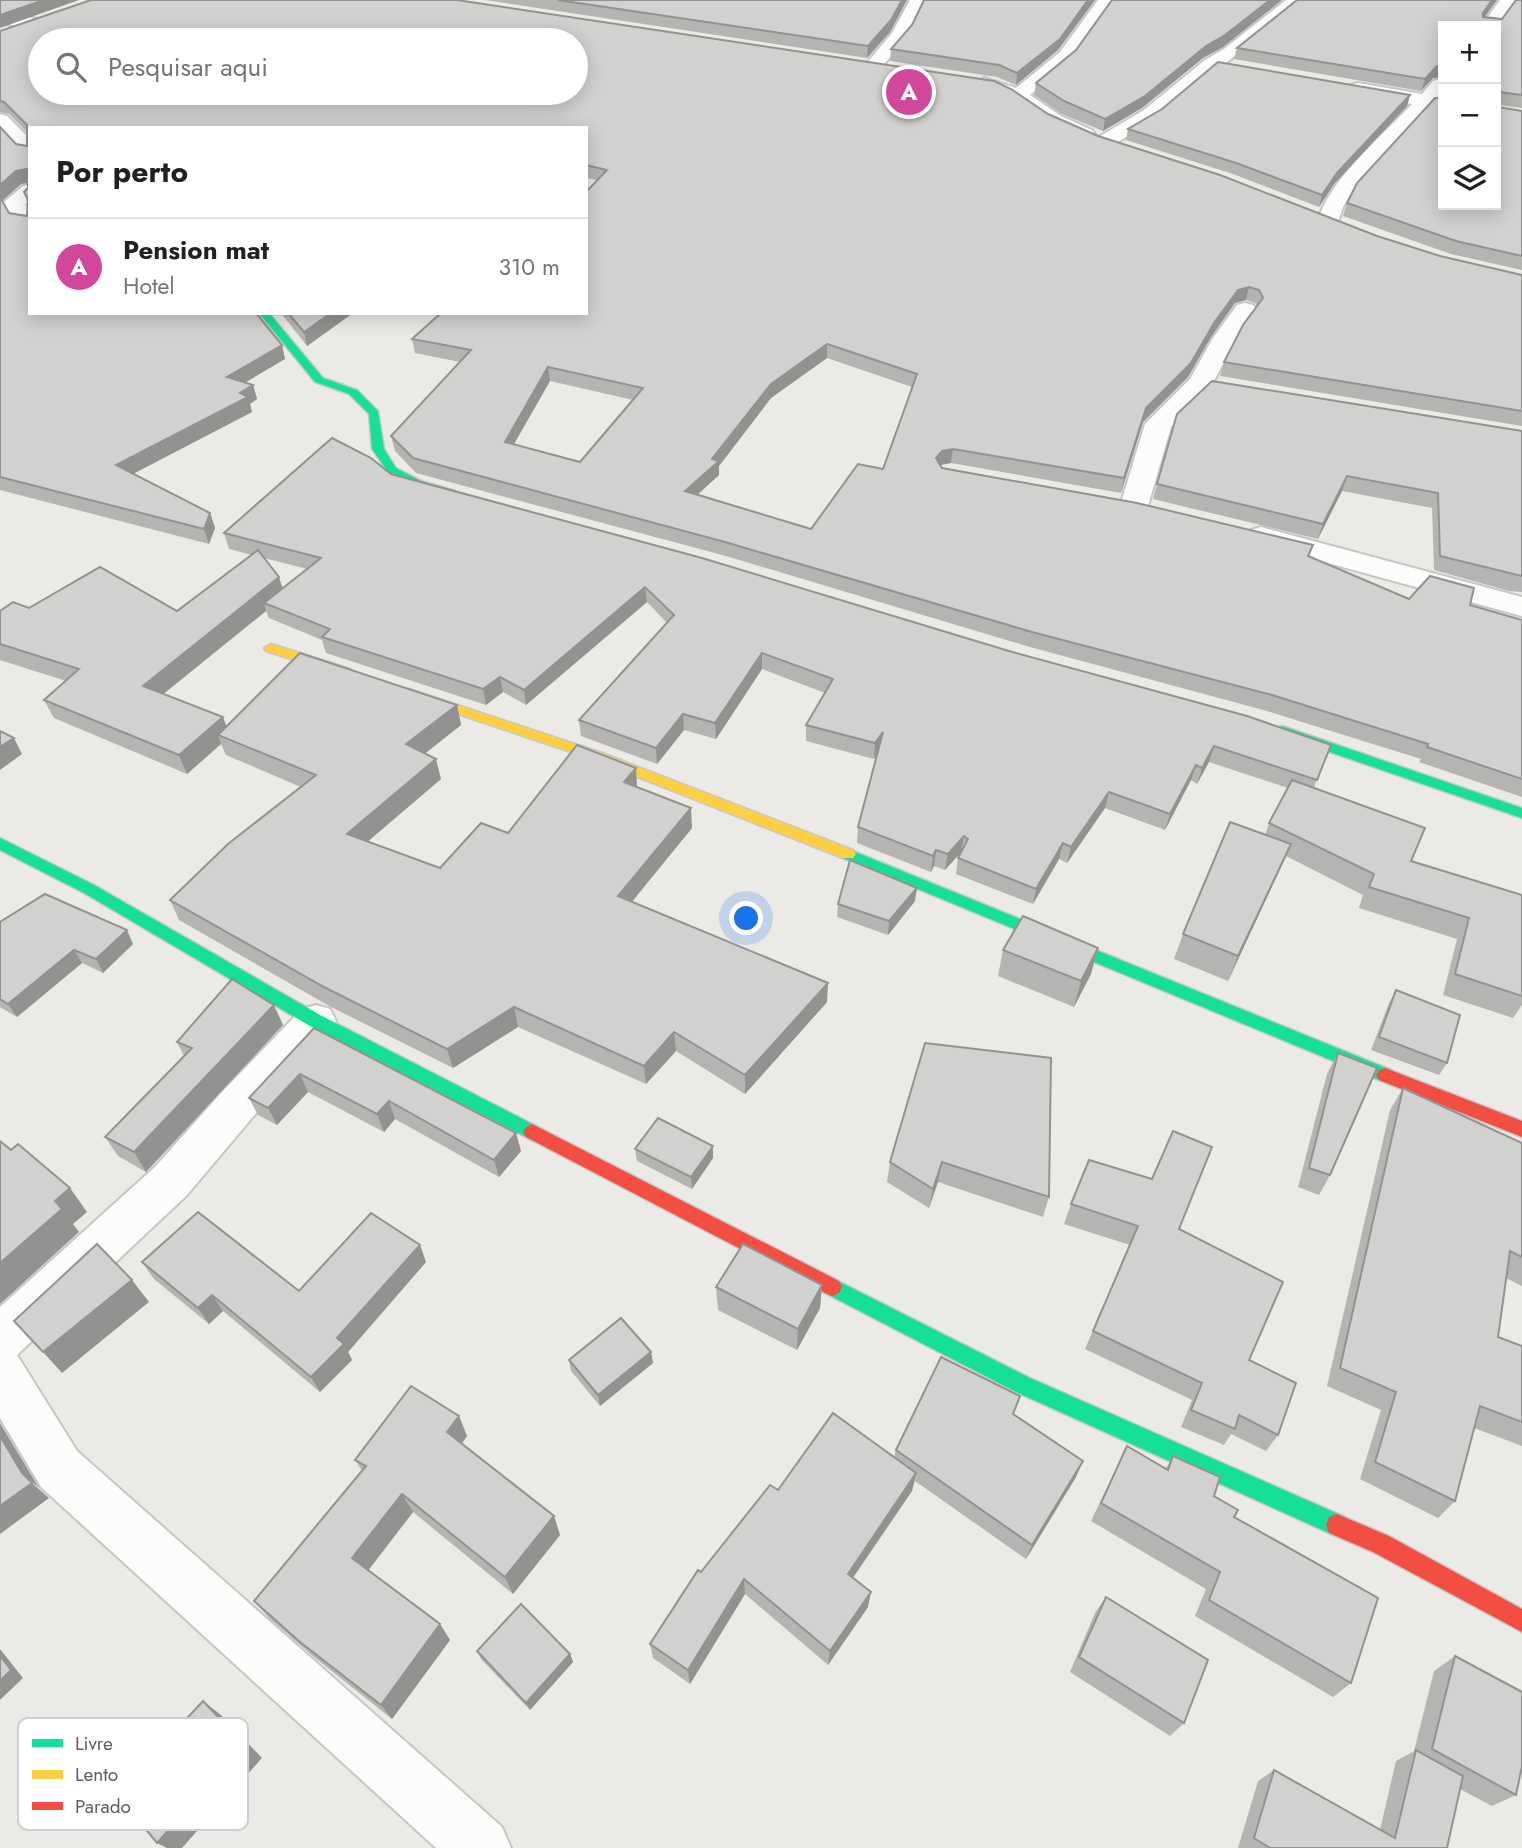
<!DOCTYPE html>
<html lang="pt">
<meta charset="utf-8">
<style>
:root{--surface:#fff;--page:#f2f2f2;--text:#202124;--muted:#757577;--line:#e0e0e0;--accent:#d93025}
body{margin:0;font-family:Jost,sans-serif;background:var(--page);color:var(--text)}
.controls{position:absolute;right:21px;top:21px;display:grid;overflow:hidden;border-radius:0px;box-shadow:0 4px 18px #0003}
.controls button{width:63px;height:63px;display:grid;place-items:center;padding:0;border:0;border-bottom:2px solid var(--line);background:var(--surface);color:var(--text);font:35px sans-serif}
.you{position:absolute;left:747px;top:919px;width:24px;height:24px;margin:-18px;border:5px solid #fff;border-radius:50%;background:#1a73e8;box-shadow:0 0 0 10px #1a73e833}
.badge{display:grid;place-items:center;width:46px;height:46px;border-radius:50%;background:var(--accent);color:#fff;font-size:23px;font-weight:700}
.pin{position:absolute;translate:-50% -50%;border:4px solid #fff;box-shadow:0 2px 7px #0006}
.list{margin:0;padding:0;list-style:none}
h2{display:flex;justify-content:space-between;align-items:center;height:91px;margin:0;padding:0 28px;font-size:30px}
h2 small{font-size:23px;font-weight:400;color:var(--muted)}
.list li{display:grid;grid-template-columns:46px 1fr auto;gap:21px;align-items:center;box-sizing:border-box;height:98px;padding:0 28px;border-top:2px solid var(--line)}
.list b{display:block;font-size:26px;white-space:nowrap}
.list p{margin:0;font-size:23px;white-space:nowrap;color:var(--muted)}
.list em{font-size:23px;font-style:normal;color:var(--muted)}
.icon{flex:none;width:38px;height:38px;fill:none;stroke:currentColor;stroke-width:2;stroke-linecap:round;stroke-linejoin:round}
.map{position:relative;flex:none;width:1522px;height:1848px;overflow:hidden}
.search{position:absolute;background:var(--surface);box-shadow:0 4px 18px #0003;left:28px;top:28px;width:560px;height:77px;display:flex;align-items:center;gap:18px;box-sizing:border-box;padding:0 24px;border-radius:38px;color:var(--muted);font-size:26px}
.panel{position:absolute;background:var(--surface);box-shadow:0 4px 18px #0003;left:28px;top:126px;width:560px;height:189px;border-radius:0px}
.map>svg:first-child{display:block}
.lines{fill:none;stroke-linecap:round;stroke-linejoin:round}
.street-casing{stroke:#c6c6c6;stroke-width:4}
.fast-casing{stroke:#c8c8c8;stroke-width:3}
.slow-casing{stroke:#c8c8c8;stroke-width:3}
.jam-casing{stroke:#c8c8c8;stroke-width:3}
.street{fill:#fcfcfb;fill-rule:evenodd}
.fast{fill:#16e098;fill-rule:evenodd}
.slow{fill:#ffcf43;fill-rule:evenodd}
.jam{fill:#f24e42;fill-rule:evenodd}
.wall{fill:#b5b4b2;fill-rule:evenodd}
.shaded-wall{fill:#939291}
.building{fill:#d2d1cf;stroke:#939291;stroke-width:2;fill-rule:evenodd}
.key{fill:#fff;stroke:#cecfd0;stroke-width:2}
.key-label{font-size:19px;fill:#5c6063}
</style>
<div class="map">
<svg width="1522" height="1848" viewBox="0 0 1522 1848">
<rect width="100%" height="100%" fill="#ebeae7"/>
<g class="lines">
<defs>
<g id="street">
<polygon points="910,0 926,0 909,35 880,69 868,69 865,65 892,33"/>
<path d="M1098,0H1115L1072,60L1030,95L1061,116L1092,130L1095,134L1092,138C1068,144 1034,113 1014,101C1003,94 989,92 977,88L975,84L984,78L1016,88L1060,52Z"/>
<polygon points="1286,0 1304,0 1158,118 1111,146 1097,146 1094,142 1097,138 1144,110 1205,60 1224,49"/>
<polygon points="1500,0 1517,0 1496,29 1496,26 1481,26"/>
<polygon points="0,13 37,19 46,24 37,29 0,23"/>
<path d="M1440,79L1443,80V93L1439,97H1443V109L1430,107L1351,194L1343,207L1336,228H1320L1317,223C1329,179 1381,137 1412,104L1351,93L1349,89L1351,85L1358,83L1422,94L1433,81Z"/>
<polygon points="0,114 7,116 30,139 30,157 23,155 0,131"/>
<polygon points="30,184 30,201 25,204 30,212 30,227 15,224 3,203 23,186"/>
<polygon points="1245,303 1253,305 1257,310 1237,338 1210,388 1171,427 1148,506 1144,512 1134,515 1124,512 1120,506 1145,424 1190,379 1213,338 1237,305"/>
<polygon points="1261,527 1522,597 1522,616 1251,542 1246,536 1251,530"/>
<polygon points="316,1005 330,1009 336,1021 330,1033 251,1119 187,1195 17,1355 77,1451 502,1827 511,1848 436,1848 41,1487 0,1418 0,1307 155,1167 221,1093 302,1009"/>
</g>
<g id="fast">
<polygon points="259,313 269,313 323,378 357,390 378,411 384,449 396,468 421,481 455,491 455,495 413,485 388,472 372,449 369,414 349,394 315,382"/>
<polygon points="1282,726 1522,808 1522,818 1277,734 1275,731 1277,728"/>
<polygon points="0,838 94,885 322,1016 538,1127 541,1132 538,1137 532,1140 526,1137 310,1026 84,893 0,850"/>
<polygon points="848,849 1391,1070 1394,1075 1391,1080 1385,1082 1379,1080 843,858 840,854"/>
<polygon points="832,1278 1030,1378 1345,1517 1348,1525 1345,1533 1337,1536 1329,1533 1016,1392 825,1293 822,1287 825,1281"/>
</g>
<g id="slow">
<polygon points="271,644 350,669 352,672 345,676 266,651 264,648"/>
<polygon points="409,689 602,753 853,850 856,854 853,858 843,858 592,759 404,696 402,693"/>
</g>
<g id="jam">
<polygon points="1385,1068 1522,1121 1522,1137 1379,1080 1376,1075 1379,1070"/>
<polygon points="532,1124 839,1281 842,1287 839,1293 832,1296 825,1293 526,1137 523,1132 526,1127"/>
<polygon points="1337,1514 1389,1536 1522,1609 1522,1632 1373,1552 1329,1533 1326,1525 1329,1517"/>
</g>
</defs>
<!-- street casing -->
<use href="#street" class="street-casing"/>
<!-- fast casing -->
<use href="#fast" class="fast-casing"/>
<!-- slow casing -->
<use href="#slow" class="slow-casing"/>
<!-- jam casing -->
<use href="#jam" class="jam-casing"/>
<!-- street -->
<use href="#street" class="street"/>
<!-- fast -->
<use href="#fast" class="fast"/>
<!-- slow -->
<use href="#slow" class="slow"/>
<!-- jam -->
<use href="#jam" class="jam"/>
</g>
<!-- wall -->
<g class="wall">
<polygon points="485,0 907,0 890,32 867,58"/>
<polygon points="924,0 1095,0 1058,50 1016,85 997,77 890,61 891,49 912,25"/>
<polygon points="1112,0 1282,0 1223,47 1203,58 1142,108 1103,131 1062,114 1034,95 1036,83 1076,50"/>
<polygon points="1297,0 1497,0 1485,17 1502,19 1522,0 1522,108 1499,105 1498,107 1522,111 1522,270 1451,254 1343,216 1347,203 1496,205 1443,26 1443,78 1433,78 1421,91 1234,59 1237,48"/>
<path d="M0,31L1048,114L1098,136L1377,236L1440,256L1522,275V426L1220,376L1224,362L1257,306L1255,303L1246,300L1235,303L1211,337L1188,377L1143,422L1121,493L951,463L941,465L942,468L1309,557L1409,599L1470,605L1522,620V797L1419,762L1421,759L1267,711L1030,647L726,556L416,473L395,451L391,436L460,362L415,353L412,339L586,313L597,180L586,178V128H30L282,345L285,359L245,382L253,385L257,399L250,404L252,412L133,474L210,513L215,528L209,544L0,490V127L16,144L27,146V132L9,114L0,112ZM27,183L28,188L24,192L27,202V216L9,213L2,201L21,184ZM827,358L912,387L883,469L811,529L698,494L719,475V466L771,398ZM550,381L633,400L580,462L514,444Z"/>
<polygon points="1410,95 1407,106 1334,184 1319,207 1233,174 1126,140 1128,129"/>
<polygon points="281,313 353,313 307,346"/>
<polygon points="1522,431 1522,592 1509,591 1434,570 1432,508 1342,491 1318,539 1153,499 1157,484"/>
<path d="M391,474L1009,651L1331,745L1314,787L1411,861L1522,895V1005L1513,1018L1443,995L1457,939L1359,908L1363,895L1286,856L1228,981L1174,959L1183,934L1265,835L1269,823L1288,788L1209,762L1197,784L1191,780L1165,830L1105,808L1067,863L1059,859L1033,904L956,874L958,858L961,852L945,870L934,866L931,872L857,843L858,827L877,754L874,759L806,741V725L825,693L762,669L716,739L684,730L657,764L581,736L579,720L667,623L647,602L526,705L503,692L486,705L326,653L322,640L269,618L266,611L163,694L227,727L457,705L461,725L425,754L441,779L367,842L440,868L636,768L637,787L692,828L632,902L827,1002L745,1094L676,1051L646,1084L518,1027L453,1068L331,1007L179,920L170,900L301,787L226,755L221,744L187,774L54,718L44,700L66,681L0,660V611L29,608L177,611L252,555L229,549L224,533ZM264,558L307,569L283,588Z"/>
<polygon points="915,901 888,935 837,917 838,904"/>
<polygon points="0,922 133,944 103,973 82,963 17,1017 0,1007"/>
<polygon points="1003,950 1091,974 1074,1007 998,976"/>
<polygon points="1396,990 1447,1063 1439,1075 1371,1050 1389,1003"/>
<polygon points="283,1025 146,1172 118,1156 105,1137 184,1056 177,1042"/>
<polygon points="314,1028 521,1151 499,1177 395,1119 384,1132 308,1092 277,1125 258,1115 249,1098"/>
<polygon points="925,1043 1049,1197 1043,1217 938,1182 929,1208 887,1182 890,1162"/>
<polygon points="1338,1053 1330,1175 1319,1195 1298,1187 1327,1074"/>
<polygon points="1403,1088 1522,1143 1522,1286 1506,1278 1498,1337 1522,1346 1522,1446 1474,1428 1455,1501 1438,1518 1360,1479 1381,1410 1327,1386 1390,1110"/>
<polygon points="713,1146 713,1158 692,1189 637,1161 635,1149"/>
<polygon points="1152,1179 1249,1360 1278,1435 1266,1451 1231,1434 1224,1445 1181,1427 1192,1400 1085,1349 1130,1245 1064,1224 1071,1204"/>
<polygon points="142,1262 299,1291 426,1262 348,1352 352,1360 320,1392 223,1311 209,1324 154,1279"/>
<polygon points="822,1285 820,1308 797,1350 718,1310 716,1287"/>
<polygon points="651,1352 653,1363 600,1406 571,1371 569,1360"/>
<polygon points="1014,1414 1076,1477 1026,1559 915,1481 912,1491 853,1578 868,1607 828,1665 745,1594 690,1684 653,1658 650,1644 701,1572 778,1490 894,1457 896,1450"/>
<polygon points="459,1416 467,1436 462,1443 554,1516 560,1535 513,1594 413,1512 368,1570 440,1624 450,1640 392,1719 314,1657 269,1618 254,1601 362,1471 355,1460"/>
<polygon points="1127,1446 1166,1468 1173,1456 1234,1517 1351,1683 1333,1697 1195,1616 1206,1589 1091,1521"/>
<polygon points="1106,1597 1184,1723 1170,1736 1070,1672 1095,1613"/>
<polygon points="477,1651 570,1654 573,1662 530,1710 481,1659"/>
<polygon points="1455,1656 1516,1795 1492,1806 1460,1789 1447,1848 1238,1848 1258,1781 1274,1770 1380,1830 1396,1761 1414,1751 1434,1671"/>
</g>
<!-- shaded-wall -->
<g class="shaded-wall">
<polygon points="44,0 79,0 0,28 0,15"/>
<polygon points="902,0 907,0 890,32 867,58 868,46"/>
<polygon points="1088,0 1095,0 1058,50 1016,85 1017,73"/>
<polygon points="1270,0 1282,0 1223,47 1203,58 1142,108 1103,131 1105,119"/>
<polygon points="1492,0 1497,0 1479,24 1483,13"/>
<polygon points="1437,66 1443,66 1443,77 1433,78 1421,91 1425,79"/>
<polygon points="1410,95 1407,106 1334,184 1319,207 1322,195 1337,173"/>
<polygon points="27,169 30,182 21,184 0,203 0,185 16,171"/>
<polygon points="1249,287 1246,300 1235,303 1211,337 1188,377 1143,422 1121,493 1124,478 1146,408 1214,323 1238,290"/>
<polygon points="331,313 353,313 307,346 304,332"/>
<polygon points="827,344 827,358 771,398 719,466 719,475 686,505 685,491 712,459 771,384"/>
<polygon points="282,345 285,359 231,391 227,377"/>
<polygon points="548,367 550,381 507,456 505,442"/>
<polygon points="253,385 257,399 250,404 252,412 121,480 116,465"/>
<polygon points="953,449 951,463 940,465 936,458 942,451"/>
<polygon points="1347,476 1342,491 1318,539 1323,524"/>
<polygon points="210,513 215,528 209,544 204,529"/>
<polygon points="279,577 285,596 264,603 266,611 151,704 143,686"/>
<polygon points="645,587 647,602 526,705 524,690"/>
<polygon points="762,653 762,669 716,739 715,723"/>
<polygon points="500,677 503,692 486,705 483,689"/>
<polygon points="457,705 461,725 411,764 406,744"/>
<polygon points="683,714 684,730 657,764 656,748"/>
<polygon points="223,717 230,736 218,735 221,744 187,774 179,755"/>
<polygon points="883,732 882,748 874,759 875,743"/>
<polygon points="14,738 22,754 0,770 0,747"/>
<polygon points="1214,746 1209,762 1197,784 1202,768"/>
<polygon points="436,759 441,779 353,854 347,834"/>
<polygon points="1196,765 1191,780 1165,830 1170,814"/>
<polygon points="636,768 637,788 624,782"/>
<polygon points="1109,792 1105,808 1067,863 1071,847"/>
<polygon points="691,808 692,828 620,916 618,896"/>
<polygon points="964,836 961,852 945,870 948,854"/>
<polygon points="1063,843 1059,859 1033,904 1036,889"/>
<polygon points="1291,844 1280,869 1228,981 1238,956"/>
<polygon points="936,850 934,866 931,872 933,856"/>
<polygon points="917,888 915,901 888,935 889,921"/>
<polygon points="127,930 133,944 103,973 96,959"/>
<polygon points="1098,948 1091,974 1074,1007 1081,981"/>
<polygon points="74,950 82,963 17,1017 8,1004"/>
<polygon points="828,983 827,1002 745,1094 745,1075"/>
<polygon points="274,1005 283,1025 146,1172 134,1152"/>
<polygon points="514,1007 518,1027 453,1068 447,1049"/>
<polygon points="674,1032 676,1051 646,1084 644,1066"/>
<polygon points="300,1074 308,1092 277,1125 268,1108"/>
<polygon points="389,1101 395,1119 384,1132 377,1114"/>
<polygon points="516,1133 521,1151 499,1177 494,1160"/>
<polygon points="713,1146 713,1158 692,1189 691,1177"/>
<polygon points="942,1162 938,1182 929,1208 933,1189"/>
<polygon points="70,1188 87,1212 73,1224 79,1232 0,1304 0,1263 55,1201"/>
<polygon points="420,1245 426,1262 348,1352 352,1360 320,1392 311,1377 337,1338"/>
<polygon points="132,1280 149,1302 62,1373 43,1352"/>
<polygon points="822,1285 820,1308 797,1350 798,1329"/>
<polygon points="212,1295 223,1311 209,1324 198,1308"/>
<polygon points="651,1352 653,1363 600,1406 598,1395"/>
<polygon points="459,1416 467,1436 456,1452 447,1432"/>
<polygon points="0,1423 39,1488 22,1473 0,1436"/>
<polygon points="1083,1461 1076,1477 1026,1559 1032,1545"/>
<polygon points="916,1473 912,1491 845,1589 848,1574"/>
<polygon points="32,1483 49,1498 0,1534 0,1506"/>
<polygon points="402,1494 413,1512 364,1576 352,1558"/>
<polygon points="554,1516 560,1535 513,1594 505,1577"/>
<polygon points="744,1579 745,1594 690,1684 688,1670"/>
<polygon points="871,1592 868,1607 828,1665 830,1651"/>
<polygon points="440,1624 450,1640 392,1719 381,1705"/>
<polygon points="0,1649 23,1678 0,1700"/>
<polygon points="570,1654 573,1662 530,1710 526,1703"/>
<polygon points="203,1701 221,1715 262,1758 182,1848 167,1848 157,1843"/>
</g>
<!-- building -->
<g class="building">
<polygon points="0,0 44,0 0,15"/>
<path d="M91,0H457L994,81L1011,89L1048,114L1098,136L1220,175L1377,236L1440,256L1522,275V411L1224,362L1243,325L1263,298L1259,290L1249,287L1238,290L1214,323L1191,363L1146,408L1124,478L953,449L942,451L936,458L942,468L1137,503L1313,545L1308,556L1409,599L1430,576L1474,588L1470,605L1522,620V779L1427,747L1428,744L1272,695L1032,632L725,542L413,458L391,436L471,350L412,339L441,313H586V192L607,170L586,165V128H30V313H256L282,345L227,377L253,385L240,393L248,397L116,465L210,513L204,529L0,477V197L9,213L27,216L28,199L24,192L28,188L27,169L16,171L0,185V127L16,144L27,146V125L4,102L0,101V31ZM40,40H576V93H40ZM827,344L917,374L883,469L858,464L811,529L685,491L719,461L712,459L771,384ZM548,367L643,388L580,462L505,442Z"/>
<polygon points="558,0 902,0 891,20 868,46"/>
<polygon points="924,0 1088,0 1060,39 1017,73 999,65 891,49 912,25"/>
<polygon points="1112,0 1270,0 1225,35 1206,46 1145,96 1105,119 1064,101 1036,83 1076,50"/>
<polygon points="1297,0 1492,0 1483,13 1483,17 1502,19 1516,0 1522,0 1522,95 1499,92 1498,107 1522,111 1522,256 1456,241 1347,203 1357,183 1435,98 1443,98 1443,205 1496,205 1496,26 1443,26 1443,66 1437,66 1425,79 1237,48"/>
<polygon points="1218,62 1410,95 1337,173 1322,195 1236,163 1128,129 1162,109"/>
<polygon points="288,313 331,313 304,332"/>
<polygon points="1212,381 1522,431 1522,576 1440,556 1438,493 1347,476 1323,524 1157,484 1177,414"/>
<polygon points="332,438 371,458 391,474 702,558 1009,651 1247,716 1331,745 1317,780 1214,746 1202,768 1196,765 1170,814 1109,792 1071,847 1063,843 1036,889 958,858 968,839 964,836 948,854 936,850 933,856 858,827 883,732 875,743 806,725 833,679 762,653 715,723 683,714 656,748 579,720 674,615 645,587 524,690 500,677 483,689 322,637 330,629 264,603 321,558 224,533"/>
<polygon points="258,550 279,577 143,686 223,717 179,755 44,700 79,669 0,644 0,611 13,602 29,608 100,567 177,611"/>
<polygon points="300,653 457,705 406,744 436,759 347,834 440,868 481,823 508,833 577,745 636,768 624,782 691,808 618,896 828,983 745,1075 674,1032 644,1066 514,1007 447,1049 324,987 170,900 228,844 316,775 218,735"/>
<polygon points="0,731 14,738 0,747"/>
<polygon points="1292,780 1425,828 1411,861 1522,895 1522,996 1455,974 1469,918 1369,887 1374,874 1269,823"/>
<polygon points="1230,822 1291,844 1238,956 1183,934"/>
<polygon points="850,860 917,888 889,921 838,904"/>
<polygon points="45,894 127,930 96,959 74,950 8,1004 0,999 0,922"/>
<polygon points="1023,916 1098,948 1081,981 1003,950"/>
<polygon points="232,979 274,1005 134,1152 105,1137 192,1048 177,1042"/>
<polygon points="1396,990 1460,1015 1447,1063 1379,1037"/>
<polygon points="314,1028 516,1133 494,1160 389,1101 377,1114 300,1074 268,1108 249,1098"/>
<polygon points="925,1043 1051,1058 1049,1197 942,1162 933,1189 890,1162"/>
<polygon points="1338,1053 1377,1068 1330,1175 1309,1168"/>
<polygon points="1403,1088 1522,1143 1522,1257 1510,1251 1498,1337 1522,1346 1522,1422 1480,1406 1455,1501 1375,1462 1396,1392 1340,1368"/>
<polygon points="658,1118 713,1146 691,1177 635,1149"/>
<polygon points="1173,1131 1212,1147 1179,1229 1283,1282 1249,1360 1296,1383 1278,1435 1239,1415 1235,1429 1191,1410 1202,1383 1093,1331 1138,1226 1071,1204 1089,1160 1152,1179"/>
<polygon points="0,1141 11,1150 18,1144 70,1188 55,1201 62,1209 0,1263"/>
<polygon points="198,1212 299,1291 371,1213 420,1245 337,1338 344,1344 311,1377 212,1295 198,1308 142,1262"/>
<polygon points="97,1244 132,1280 43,1352 14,1321"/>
<polygon points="743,1244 822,1285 798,1329 716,1287"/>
<polygon points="621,1318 651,1352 598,1395 569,1360"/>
<polygon points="941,1357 1020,1396 1013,1414 1083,1461 1032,1545 896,1450"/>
<polygon points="411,1386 459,1416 447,1432 554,1516 505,1577 402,1494 352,1558 440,1624 381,1705 300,1642 254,1601 366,1466 355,1460"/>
<polygon points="833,1413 916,1473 848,1574 871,1592 830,1651 744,1579 688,1670 650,1644 698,1570 701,1572 770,1485 778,1490"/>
<polygon points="0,1436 22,1473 32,1483 0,1506"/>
<polygon points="1127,1446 1168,1470 1173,1456 1220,1477 1214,1496 1238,1510 1234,1517 1378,1598 1351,1683 1209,1600 1220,1572 1101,1503"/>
<polygon points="1106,1597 1208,1660 1184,1723 1079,1657"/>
<polygon points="521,1604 570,1654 526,1703 477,1651"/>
<polygon points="0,1656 11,1670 0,1681"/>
<polygon points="1455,1656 1522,1692 1522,1766 1516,1795 1432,1749"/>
<polygon points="203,1701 245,1745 157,1843 117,1794"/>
<polygon points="1416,1750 1463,1776 1447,1848 1270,1848 1254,1838 1274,1770 1395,1838"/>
</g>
<!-- legend -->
<rect x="18" y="1718" width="230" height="112" rx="10" class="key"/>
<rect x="32" y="1739" width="31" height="8" fill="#16e098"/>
<rect x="32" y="1770" width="31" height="9" fill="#ffcf43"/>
<rect x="32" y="1802" width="31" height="8" fill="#f24e42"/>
<g class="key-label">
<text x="75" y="1750">Livre</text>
<text x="75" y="1781">Lento</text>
<text x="75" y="1813">Parado</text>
</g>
</svg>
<div class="controls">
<button>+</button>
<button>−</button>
<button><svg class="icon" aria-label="layers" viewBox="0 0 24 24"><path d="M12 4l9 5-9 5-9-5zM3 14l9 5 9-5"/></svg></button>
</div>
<div class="you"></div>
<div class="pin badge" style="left:909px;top:92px;background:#d1479c">A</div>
<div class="search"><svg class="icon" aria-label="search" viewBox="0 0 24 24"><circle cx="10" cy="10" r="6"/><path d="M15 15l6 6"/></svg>Pesquisar aqui</div>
<section class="panel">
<h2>Por perto<small></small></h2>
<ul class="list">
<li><span class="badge" style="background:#d1479c">A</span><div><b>Pension mat</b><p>Hotel</p></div><em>310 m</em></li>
</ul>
</section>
</div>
